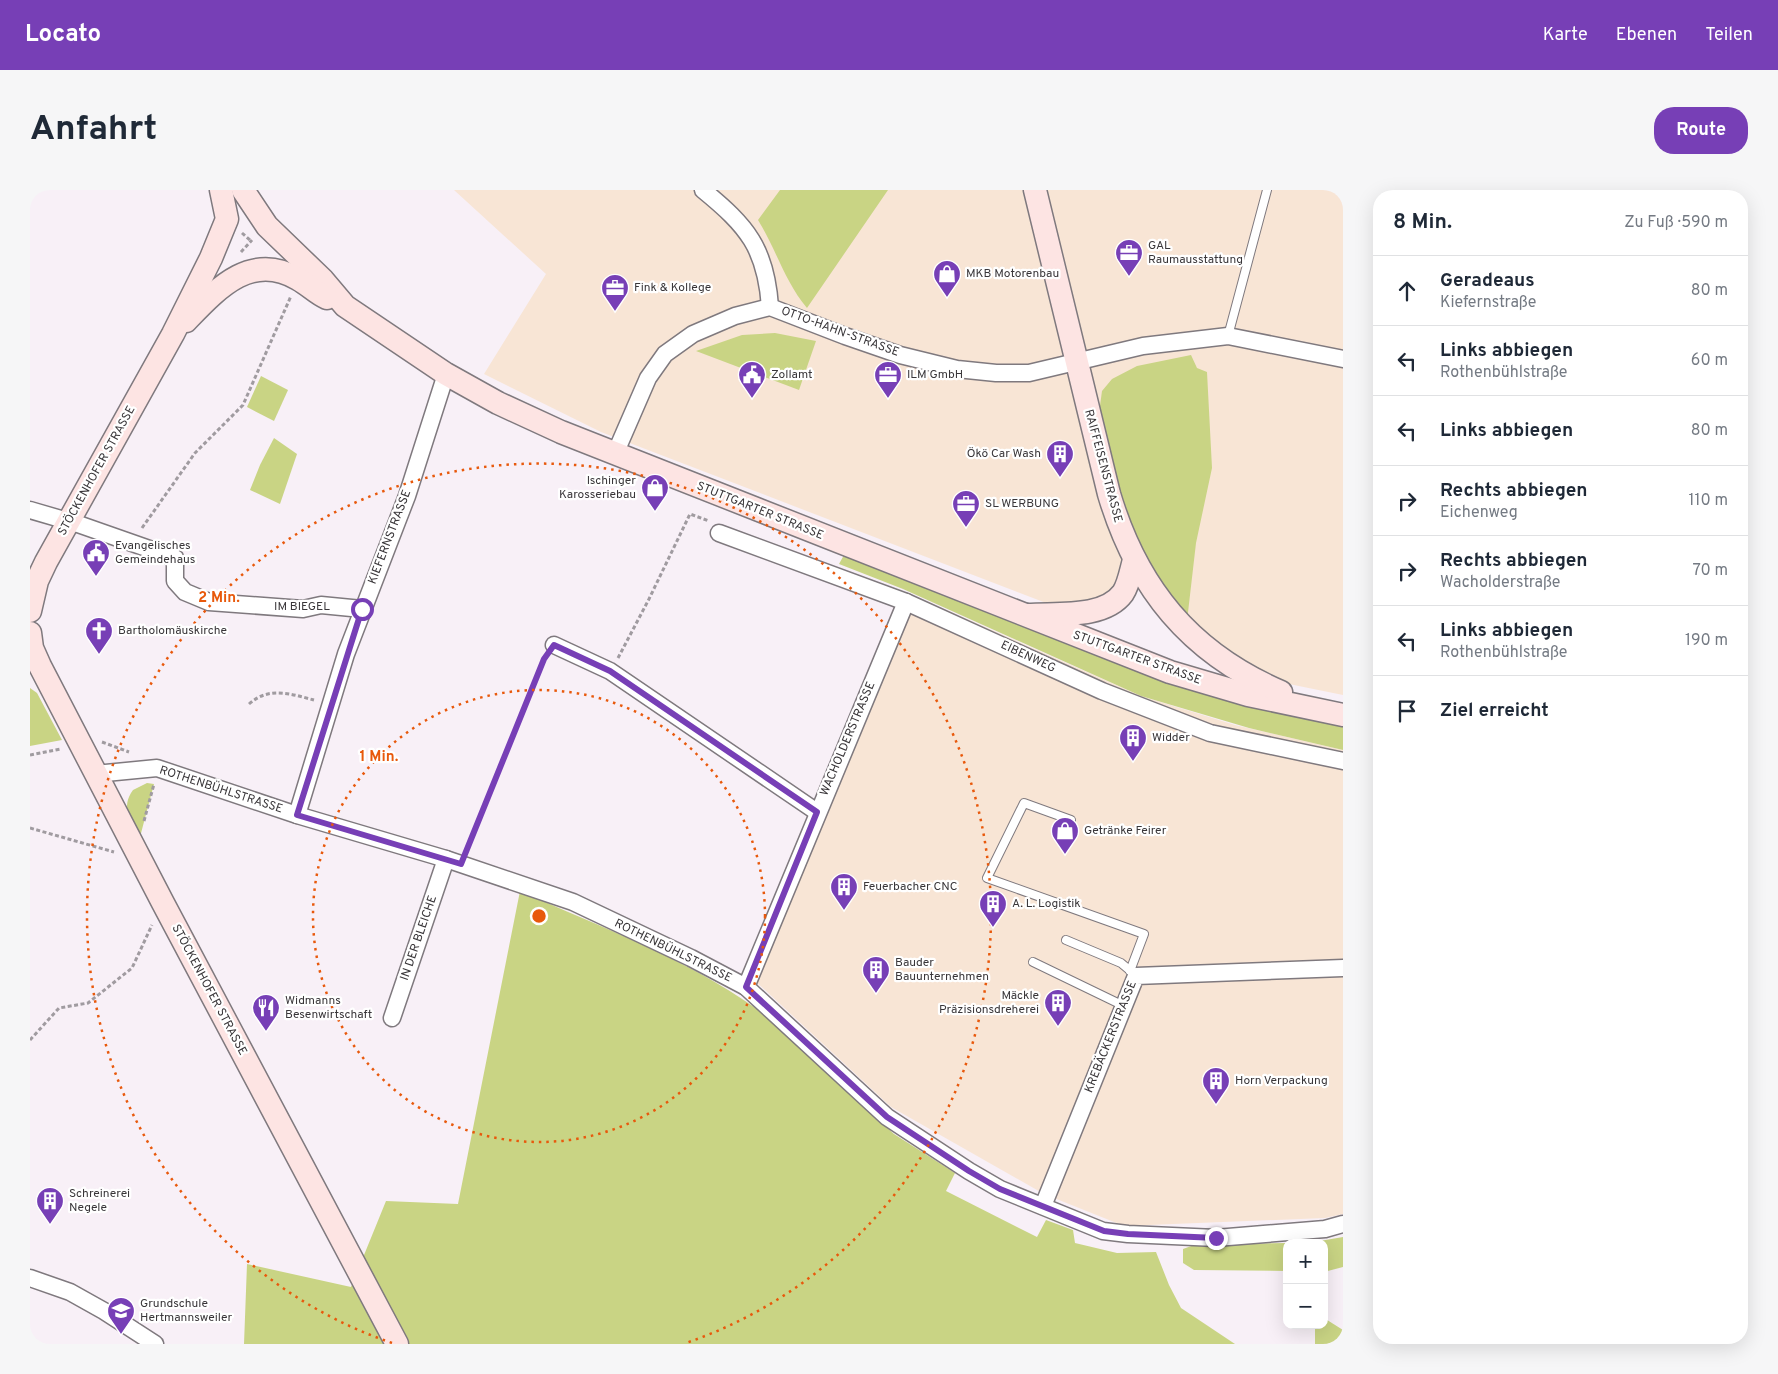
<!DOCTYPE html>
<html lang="de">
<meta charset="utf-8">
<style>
:root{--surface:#fff;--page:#f6f6f7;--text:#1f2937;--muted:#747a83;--line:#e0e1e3;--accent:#773fb6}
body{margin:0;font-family:Overpass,sans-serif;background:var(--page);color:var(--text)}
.controls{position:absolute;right:15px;bottom:15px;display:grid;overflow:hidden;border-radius:10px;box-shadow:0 5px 20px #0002}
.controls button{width:45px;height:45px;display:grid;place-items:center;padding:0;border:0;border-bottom:1px solid var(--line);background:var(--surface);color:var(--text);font:25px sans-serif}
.stop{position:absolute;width:15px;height:15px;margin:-11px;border:4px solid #773fb6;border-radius:50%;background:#fff}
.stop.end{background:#773fb6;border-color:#fff;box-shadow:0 1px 5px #0008}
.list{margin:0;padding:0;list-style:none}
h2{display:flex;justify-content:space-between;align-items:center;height:65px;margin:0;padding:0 20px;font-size:21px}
h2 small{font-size:16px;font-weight:400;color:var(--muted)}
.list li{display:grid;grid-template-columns:32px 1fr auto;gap:15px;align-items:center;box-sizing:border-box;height:70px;padding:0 20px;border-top:1px solid var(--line)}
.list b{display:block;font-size:19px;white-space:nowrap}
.list p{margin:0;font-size:16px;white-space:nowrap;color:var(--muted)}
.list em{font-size:16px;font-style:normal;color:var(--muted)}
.icon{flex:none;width:28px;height:28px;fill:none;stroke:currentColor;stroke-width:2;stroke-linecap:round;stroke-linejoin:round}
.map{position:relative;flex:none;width:1313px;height:1154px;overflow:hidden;border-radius:20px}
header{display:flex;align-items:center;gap:30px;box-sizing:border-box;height:70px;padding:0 25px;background:var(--accent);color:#fff}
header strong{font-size:24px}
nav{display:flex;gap:28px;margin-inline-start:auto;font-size:18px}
.intro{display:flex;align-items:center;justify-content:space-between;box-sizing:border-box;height:120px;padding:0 30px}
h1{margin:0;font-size:35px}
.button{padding:12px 22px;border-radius:20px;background:var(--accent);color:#fff;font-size:18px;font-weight:700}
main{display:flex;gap:30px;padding:0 30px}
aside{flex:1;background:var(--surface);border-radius:20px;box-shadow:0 5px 20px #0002}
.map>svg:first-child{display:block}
.industrial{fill:#f8e5d5}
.green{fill:#c9d484}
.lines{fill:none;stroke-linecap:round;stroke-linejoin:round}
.service-casing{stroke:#7f797e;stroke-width:10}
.minor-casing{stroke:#7f797e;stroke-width:19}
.secondary-casing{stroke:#7f797e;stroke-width:25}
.path{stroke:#a09ba0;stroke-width:3;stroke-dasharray:4 2.5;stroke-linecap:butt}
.service{stroke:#fff;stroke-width:8}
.minor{stroke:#fff;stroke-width:16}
.secondary{stroke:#fde4e3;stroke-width:22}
.route{stroke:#773fb6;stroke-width:6}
.ring{fill:none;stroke:#e8590c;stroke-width:2.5;stroke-dasharray:2.5 5}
.labels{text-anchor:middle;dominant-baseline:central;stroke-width:4.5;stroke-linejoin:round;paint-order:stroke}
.poi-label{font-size:12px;fill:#393639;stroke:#fff;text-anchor:start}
.street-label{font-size:12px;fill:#393639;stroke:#fff}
.centre{fill:#e8590c;stroke:#fff;stroke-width:2.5}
.ring-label{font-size:15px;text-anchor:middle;font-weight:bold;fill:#e8590c;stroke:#fff;stroke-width:4.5;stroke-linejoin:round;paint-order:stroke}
</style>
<header>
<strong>Locato</strong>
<nav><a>Karte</a><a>Ebenen</a><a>Teilen</a></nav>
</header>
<div class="intro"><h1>Anfahrt</h1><a class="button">Route</a></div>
<main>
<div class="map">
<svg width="1313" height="1154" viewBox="0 0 1313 1154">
<rect width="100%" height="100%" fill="#f8f0f7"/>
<!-- industrial -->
<g class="industrial">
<polygon points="424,0 1313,0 1313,505 1254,493 1224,480 1177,448 1128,395 1091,396 1075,410 1024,416 571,242 454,184 516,84"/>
<polygon points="885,406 1111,506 1205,535 1313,560 1313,1024 1295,1028 1094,1036 1014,1004 861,917 722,788 789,626"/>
</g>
<!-- green -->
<g class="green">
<path d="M750,0H858L777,118C755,92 746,59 728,30Z"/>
<polygon points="745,143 786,151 769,200 666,161 712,145"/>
<polygon points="1161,165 1167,178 1177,182 1182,278 1166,353 1157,431 1145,418 1100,342 1069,223 1072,201 1082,189 1107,176"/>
<polygon points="231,186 258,200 244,231 217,217"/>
<polygon points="244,248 267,264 250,314 220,300 230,275"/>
<polygon points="814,365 1313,535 1313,560 1219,538 1111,506 873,399 809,374"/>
<polygon points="0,498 7,503 32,550 0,556"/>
<path d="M117,593L124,594L110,647C101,630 90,618 103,600Z"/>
<path d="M490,701C571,737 655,768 727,819L864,944L925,983L916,1001L1007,1047L1016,1030L1043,1040L1045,1053L1087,1063L1126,1062L1139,1095L1151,1118L1205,1154H214L217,1074L321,1097L356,1011L428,1014Z"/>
<polygon points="1313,1047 1313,1077 1294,1082 1294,1053 1278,1053"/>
<polygon points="1257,1053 1257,1081 1164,1080 1153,1073 1153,1059 1164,1055"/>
<polygon points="1294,1128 1313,1140 1313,1154 1285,1154 1285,1135 1294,1135"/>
</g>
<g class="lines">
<defs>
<g id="service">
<polyline points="1198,146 1237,0"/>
<polyline points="1041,630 994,613 957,688 1114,744 1100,781"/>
<polyline points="1036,750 1091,773 1103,783"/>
<polyline points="1003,772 1094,816"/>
</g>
<g id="minor">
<path d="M673,0C717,36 736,58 740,117"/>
<polyline points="585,264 618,188 635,164 663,144 705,126 740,117 815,146 870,165 927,179 966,183 999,183 1113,156 1198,146 1313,169"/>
<polyline points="0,320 48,334 145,368 145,391 155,402 179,412 273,419 291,415 332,419"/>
<polyline points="689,343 876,412 1072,501 1180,543 1313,571"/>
<polyline points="524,455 580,481 787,622"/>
<polyline points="65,584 127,578 267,625 416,669 543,712 661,768 716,797 857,927 939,981 970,999 1073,1041 1098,1044 1186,1048 1295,1039 1313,1034"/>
<polyline points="267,625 316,464 377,306 416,184"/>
<polyline points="716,797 876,412"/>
<polyline points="362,828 416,669"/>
<polyline points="1013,1016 1106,786 1313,778"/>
<polyline points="0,1088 40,1102 74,1121 125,1154"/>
</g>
<g id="secondary">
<polyline points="213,0 237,36 293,90 315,116 416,184 468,213 531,242 1140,482 1218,505 1313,525"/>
<path d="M1005,0L1079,304C1107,398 1160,463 1251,502"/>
<path d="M156,131C187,99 221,61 268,89C279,95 286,103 297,108"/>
<polyline points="0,421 7,391 16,372 143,144 181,68 197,29 191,0"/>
<path d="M998,425C1027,423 1074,429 1093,403C1099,394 1101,380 1104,370"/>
<polyline points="0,443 2,458 10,476 133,713 367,1154"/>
</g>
</defs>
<!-- service casing -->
<use href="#service" class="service-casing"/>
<!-- minor casing -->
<use href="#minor" class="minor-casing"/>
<!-- secondary casing -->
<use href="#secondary" class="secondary-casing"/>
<!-- path -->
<g class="path">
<polyline points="212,43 221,51"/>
<polyline points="211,62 222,50"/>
<polyline points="112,338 165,263 213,215 261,106"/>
<polyline points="588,468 619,409 660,324 679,331"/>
<path d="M219,514C239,496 261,504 284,510"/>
<polyline points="72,552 99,562"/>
<polyline points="0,565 31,559"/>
<polyline points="114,631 124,594"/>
<polyline points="0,638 84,662"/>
<polyline points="437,659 515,468"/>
<polyline points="0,850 29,818 58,813 102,778 122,735"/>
</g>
<!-- service -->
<use href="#service" class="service"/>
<!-- minor -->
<use href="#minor" class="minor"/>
<!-- secondary -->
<use href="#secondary" class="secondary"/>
</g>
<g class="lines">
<!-- route -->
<polyline class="route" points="332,419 267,625 431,674 514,469 524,455 580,481 787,622 716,797 857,927 939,981 970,999 1074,1041 1098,1044 1186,1048"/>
</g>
<!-- distance rings -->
<g class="ring">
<circle cx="509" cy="726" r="226"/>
<path d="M362 1153A452 452 0 1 1 656 1153"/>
</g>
<!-- icons -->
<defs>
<symbol id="office-pin" viewBox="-11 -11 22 30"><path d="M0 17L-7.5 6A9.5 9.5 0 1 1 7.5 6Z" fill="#773fb6" stroke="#fff"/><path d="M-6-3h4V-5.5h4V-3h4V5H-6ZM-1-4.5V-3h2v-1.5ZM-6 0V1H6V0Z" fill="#fff"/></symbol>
<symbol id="shop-pin" viewBox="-11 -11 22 30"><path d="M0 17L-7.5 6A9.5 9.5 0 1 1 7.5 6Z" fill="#773fb6" stroke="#fff"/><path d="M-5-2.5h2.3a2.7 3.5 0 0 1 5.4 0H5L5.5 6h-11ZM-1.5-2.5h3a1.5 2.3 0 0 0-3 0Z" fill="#fff"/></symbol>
<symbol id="civic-pin" viewBox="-11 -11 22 30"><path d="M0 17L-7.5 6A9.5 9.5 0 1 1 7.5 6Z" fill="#773fb6" stroke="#fff"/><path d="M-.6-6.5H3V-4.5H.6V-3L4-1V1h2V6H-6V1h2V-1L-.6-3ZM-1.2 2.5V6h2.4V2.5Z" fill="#fff"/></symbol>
<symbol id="building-pin" viewBox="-11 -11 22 30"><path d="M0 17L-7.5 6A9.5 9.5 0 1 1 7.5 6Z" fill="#773fb6" stroke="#fff"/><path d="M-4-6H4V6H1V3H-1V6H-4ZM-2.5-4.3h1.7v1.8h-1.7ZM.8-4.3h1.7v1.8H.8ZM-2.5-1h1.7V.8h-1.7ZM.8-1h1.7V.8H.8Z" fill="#fff"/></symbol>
<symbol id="church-pin" viewBox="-11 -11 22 30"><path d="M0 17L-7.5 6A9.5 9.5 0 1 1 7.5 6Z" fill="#773fb6" stroke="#fff"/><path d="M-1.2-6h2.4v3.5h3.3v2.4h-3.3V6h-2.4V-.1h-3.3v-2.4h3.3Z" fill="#fff"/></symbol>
<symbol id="restaurant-pin" viewBox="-11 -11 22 30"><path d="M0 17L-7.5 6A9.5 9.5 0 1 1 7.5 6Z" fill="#773fb6" stroke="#fff"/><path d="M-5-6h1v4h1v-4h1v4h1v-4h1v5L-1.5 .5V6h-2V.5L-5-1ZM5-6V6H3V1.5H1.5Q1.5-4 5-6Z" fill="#fff"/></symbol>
<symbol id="school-pin" viewBox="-11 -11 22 30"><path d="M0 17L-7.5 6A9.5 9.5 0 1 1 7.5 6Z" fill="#773fb6" stroke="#fff"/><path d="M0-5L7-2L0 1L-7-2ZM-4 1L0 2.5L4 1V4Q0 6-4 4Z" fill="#fff"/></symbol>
</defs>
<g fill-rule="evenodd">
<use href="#office-pin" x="1083" y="47" width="32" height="43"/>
<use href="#shop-pin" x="901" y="68" width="32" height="43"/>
<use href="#office-pin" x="569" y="82" width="32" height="43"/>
<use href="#civic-pin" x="706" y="169" width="32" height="43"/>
<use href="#office-pin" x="842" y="169" width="32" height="43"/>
<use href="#building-pin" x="1014" y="248" width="32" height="43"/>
<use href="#shop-pin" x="609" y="282" width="32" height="43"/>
<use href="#office-pin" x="920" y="298" width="32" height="43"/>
<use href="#civic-pin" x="50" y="347" width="32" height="43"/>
<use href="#church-pin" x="53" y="425" width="32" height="43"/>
<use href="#building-pin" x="1087" y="532" width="32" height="43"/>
<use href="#shop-pin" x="1019" y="625" width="32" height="43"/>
<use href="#building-pin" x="798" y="681" width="32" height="43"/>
<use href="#building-pin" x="947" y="698" width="32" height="43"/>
<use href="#building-pin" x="830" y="764" width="32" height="43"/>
<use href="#building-pin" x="1012" y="797" width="32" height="43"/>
<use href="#restaurant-pin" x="220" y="802" width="32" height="43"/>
<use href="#building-pin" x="1170" y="875" width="32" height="43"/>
<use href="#building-pin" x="4" y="995" width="32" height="43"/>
<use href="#school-pin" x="75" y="1105" width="32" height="43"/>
</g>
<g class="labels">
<!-- poi labels -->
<g class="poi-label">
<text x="1118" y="56">GAL<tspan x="1118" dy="14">Raumausstattung</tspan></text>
<text x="936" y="84">MKB Motorenbau</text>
<text x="604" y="98">Fink &amp; Kollege</text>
<text x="741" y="185">Zollamt</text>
<text x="877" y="185">ILM GmbH</text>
<text x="1011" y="264" text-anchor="end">Ökö Car Wash</text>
<text x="606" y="291" text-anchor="end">Ischinger<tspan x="606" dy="14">Karosseriebau</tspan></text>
<text x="955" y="314">SL WERBUNG</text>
<text x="85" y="356">Evangelisches<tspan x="85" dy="14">Gemeindehaus</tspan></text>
<text x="88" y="441">Bartholomäuskirche</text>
<text x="1122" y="548">Widder</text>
<text x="1054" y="641">Getränke Feirer</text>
<text x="833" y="697">Feuerbacher CNC</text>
<text x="982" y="714">A. L. Logistik</text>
<text x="865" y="773">Bauder<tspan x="865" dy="14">Bauunternehmen</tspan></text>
<text x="1009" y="806" text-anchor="end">Mäckle<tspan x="1009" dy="14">Präzisionsdreherei</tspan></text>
<text x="255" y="811">Widmanns<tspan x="255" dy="14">Besenwirtschaft</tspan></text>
<text x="1205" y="891">Horn Verpackung</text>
<text x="39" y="1004">Schreinerei<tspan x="39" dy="14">Negele</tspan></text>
<text x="110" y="1114">Grundschule<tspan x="110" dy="14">Hertmannsweiler</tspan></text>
</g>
<!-- street labels -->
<g class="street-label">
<text transform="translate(810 142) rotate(20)">OTTO-HAHN-STRASSE</text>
<text transform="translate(1073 276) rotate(75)">RAIFFEISENSTRASSE</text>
<text transform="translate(67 281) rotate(-61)">STÖCKENHOFER STRASSE</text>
<text transform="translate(730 321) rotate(22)">STUTTGARTER STRASSE</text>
<text transform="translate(360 347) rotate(-69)">KIEFERNSTRASSE</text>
<text x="272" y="417">IM BIEGEL</text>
<text transform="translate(998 467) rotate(25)">EIBENWEG</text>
<text transform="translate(1107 468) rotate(20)">STUTTGARTER STRASSE</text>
<text transform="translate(818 549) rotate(-67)">WACHOLDERSTRASSE</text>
<text transform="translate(191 600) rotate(18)">ROTHENBÜHLSTRASSE</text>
<text transform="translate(389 748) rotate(-71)">IN DER BLEICHE</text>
<text transform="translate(643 761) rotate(26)">ROTHENBÜHLSTRASSE</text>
<text transform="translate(179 800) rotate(62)">STÖCKENHOFER STRASSE</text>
<text transform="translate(1081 847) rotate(-68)">KREBÄCKERSTRASSE</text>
</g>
</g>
<circle cx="509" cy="726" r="8" class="centre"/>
<g class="ring-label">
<text x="189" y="412">2 Min.</text>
<text x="349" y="571">1 Min.</text>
</g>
</svg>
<div class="controls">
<button>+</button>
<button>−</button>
</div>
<div class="stop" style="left:332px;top:419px"></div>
<div class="stop end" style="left:1186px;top:1048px"></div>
</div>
<aside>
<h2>8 Min.<small>Zu Fuß · 590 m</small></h2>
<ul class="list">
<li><svg class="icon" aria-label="ahead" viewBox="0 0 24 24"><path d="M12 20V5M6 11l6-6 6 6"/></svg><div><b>Geradeaus</b><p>Kiefernstraße</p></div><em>80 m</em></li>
<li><svg class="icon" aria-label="left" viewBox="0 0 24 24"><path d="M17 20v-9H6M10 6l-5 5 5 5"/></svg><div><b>Links abbiegen</b><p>Rothenbühlstraße</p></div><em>60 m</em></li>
<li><svg class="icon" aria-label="left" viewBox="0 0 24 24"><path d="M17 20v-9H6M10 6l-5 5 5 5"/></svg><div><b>Links abbiegen</b></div><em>80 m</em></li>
<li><svg class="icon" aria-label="right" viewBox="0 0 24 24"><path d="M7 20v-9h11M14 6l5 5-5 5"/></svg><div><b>Rechts abbiegen</b><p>Eichenweg</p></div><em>110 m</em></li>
<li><svg class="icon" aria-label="right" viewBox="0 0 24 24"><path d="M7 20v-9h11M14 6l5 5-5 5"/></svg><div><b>Rechts abbiegen</b><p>Wacholderstraße</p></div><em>70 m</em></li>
<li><svg class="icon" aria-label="left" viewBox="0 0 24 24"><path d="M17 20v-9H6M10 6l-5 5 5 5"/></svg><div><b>Links abbiegen</b><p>Rothenbühlstraße</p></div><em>190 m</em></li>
<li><svg class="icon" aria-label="arrive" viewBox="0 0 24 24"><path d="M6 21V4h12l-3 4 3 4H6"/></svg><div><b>Ziel erreicht</b></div></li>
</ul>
</aside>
</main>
